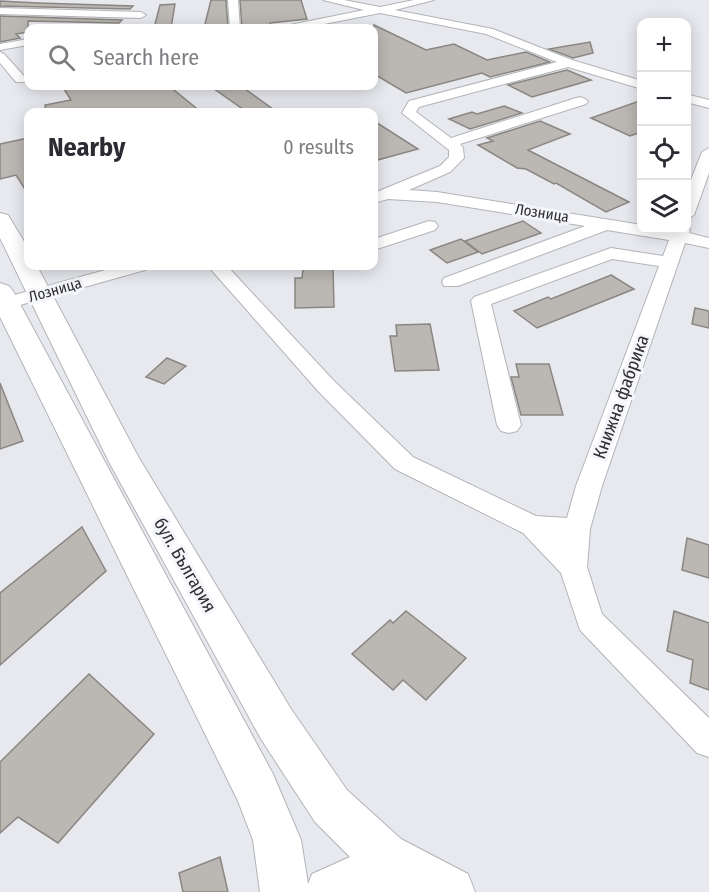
<!DOCTYPE html>
<meta charset="utf-8">
<style>
:root{--surface:#fff;--page:#f7f7f7;--text:#2b2b33;--muted:#7c7c81;--line:#e1e1e2}
body{margin:0;font-family:"Fira Sans Condensed",sans-serif;background:var(--page);color:var(--text)}
.controls{position:absolute;right:18px;top:18px;display:grid;overflow:hidden;border-radius:12px;box-shadow:0 3px 15px #0003}
.controls button{width:54px;height:54px;display:grid;place-items:center;padding:0;border:0;border-bottom:2px solid var(--line);background:var(--surface);color:var(--text);font:30px sans-serif}
.list{margin:0;padding:0;list-style:none}
h2{display:flex;justify-content:space-between;align-items:center;height:78px;margin:0;padding:0 24px;font-size:26px}
h2 small{font-size:20px;font-weight:400;color:var(--muted)}
.icon{flex:none;width:33px;height:33px;fill:none;stroke:currentColor;stroke-width:2;stroke-linecap:round;stroke-linejoin:round}
.map{position:relative;flex:none;width:709px;height:892px;overflow:hidden}
.search{position:absolute;background:var(--surface);box-shadow:0 3px 15px #0003;left:24px;top:24px;width:354px;height:66px;display:flex;align-items:center;gap:15px;box-sizing:border-box;padding:0 21px;border-radius:12px;color:var(--muted);font-size:22px}
.panel{position:absolute;background:var(--surface);box-shadow:0 3px 15px #0003;left:24px;top:108px;width:354px;height:162px;border-radius:12px}
.map>svg:first-child{display:block}
.building{fill:#bbb7b3;stroke:#8a8682;stroke-width:1.5}
.lines{fill:none;stroke-linecap:round;stroke-linejoin:round}
.minor-casing{stroke:#b2b4b8;stroke-width:2}
.major-casing{stroke:#b2b4b8;stroke-width:2}
.minor{fill:#fff;fill-rule:evenodd}
.major{fill:#fff;fill-rule:evenodd}
.labels{text-anchor:middle;dominant-baseline:central;stroke-width:6;stroke-linejoin:round;paint-order:stroke}
.far-street-label{font-size:15px;fill:#2f2f31;stroke:#f4f6fb}
.street-label{font-size:18px;fill:#2f2f31;stroke:#f4f6fb}
</style>
<div class="map">
<svg width="709" height="892" viewBox="0 0 709 892">
<rect width="100%" height="100%" fill="#e7e9ee"/>
<!-- building -->
<g class="building">
<polygon points="211,0 226,0 228,28 204,28"/>
<polygon points="240,0 301,0 307,19 270,23 269,28 242,28"/>
<polygon points="0,1 38,3 133,6 130,9 0,6"/>
<polygon points="175,4 171,28 154,28 160,5"/>
<polygon points="0,16 122,20 119,23 28,21 28,32 16,34 20,38 0,42"/>
<polygon points="374,25 426,50 454,44 487,60 526,52 550,62 490,77 482,73 406,93 374,74"/>
<polygon points="590,42 593,53 573,58 549,49"/>
<polygon points="567,70 591,80 532,97 508,85"/>
<polygon points="62,86 169,86 201,112 46,112 45,105 71,100"/>
<polygon points="210,86 241,86 277,112 247,112"/>
<polygon points="642,100 642,132 630,136 591,118"/>
<polygon points="504,106 522,113 470,129 449,119 472,112 477,114"/>
<polygon points="374,121 418,149 374,161"/>
<polygon points="540,121 570,134 528,150 629,202 606,212 556,183 554,184 526,169 517,168 478,145 493,141 487,138"/>
<polygon points="28,138 28,194 16,175 0,179 0,144"/>
<polygon points="523,221 541,233 482,254 465,241"/>
<polygon points="461,239 478,252 447,263 430,250"/>
<polygon points="303,269 333,269 334,307 295,308 295,278 302,278"/>
<polygon points="611,275 634,289 537,328 514,311 548,297 551,299"/>
<polygon points="695,308 709,311 709,328 692,324"/>
<polygon points="430,324 439,370 395,371 390,336 397,336 396,325"/>
<polygon points="167,358 186,366 164,384 146,377"/>
<polygon points="516,364 549,364 563,415 521,415 511,377 519,377"/>
<polygon points="0,383 23,441 0,449"/>
<polygon points="82,527 106,571 0,665 0,593"/>
<polygon points="687,538 709,545 709,578 682,570"/>
<polygon points="406,611 466,658 426,700 403,680 393,690 352,654 390,620 393,623"/>
<polygon points="674,611 709,623 709,690 690,683 693,660 667,651"/>
<polygon points="89,674 154,734 58,843 18,817 0,833 0,762"/>
<polygon points="220,857 228,892 183,892 179,873"/>
</g>
<g class="lines">
<defs>
<g id="minor">
<polygon points="228,0 238,0 240,28 230,28"/>
<polygon points="323,0 344,0 380,7 414,0 434,0 395,10 493,29 572,60 642,81 642,89 568,67 419,107 416,112 451,138 576,98 581,97 588,101 586,104 460,144 463,148 464,158 450,172 409,190 437,192 642,225 642,230 686,230 686,226 690,230 689,233 709,238 709,248 685,243 602,486 590,529 587,567 602,614 709,718 709,757 697,753 580,630 561,573 523,533 395,469 318,391 208,266 227,266 334,381 413,457 536,516 567,518 576,486 659,266 612,259 491,304 521,425 517,431 509,433 501,431 497,425 471,301 474,297 611,248 663,256 669,240 607,230 458,286 444,286 442,282 444,278 585,226 437,202 388,199 374,203 374,193 440,166 449,157 449,150 402,113 409,101 557,62 486,34 380,13 304,28 285,28 290,25 364,10"/>
<polygon points="0,8 141,12 146,15 141,18 0,14"/>
<polygon points="28,39 28,45 0,50 0,44"/>
<polygon points="0,52 4,54 24,76 26,79 24,82 16,82 0,63"/>
<polygon points="686,94 709,100 709,108 686,102"/>
<polygon points="709,148 709,173 694,215 686,220 686,192 702,152"/>
<polygon points="429,221 435,222 438,226 435,230 374,250 374,239"/>
<polygon points="120,266 148,266 145,270 13,307 0,307 0,299"/>
</g>
<polygon id="major" points="0,213 8,215 28,248 28,266 37,266 139,458 291,709 347,790 401,839 468,874 475,892 260,892 253,840 238,801 0,317 0,283 9,286 13,291 273,774 301,840 308,884 312,874 350,857 315,822 261,739 109,462 0,238"/>
</defs>
<!-- minor casing -->
<use href="#minor" class="minor-casing"/>
<!-- major casing -->
<use href="#major" class="major-casing"/>
<!-- minor -->
<use href="#minor" class="minor"/>
<!-- major -->
<use href="#major" class="major"/>
</g>
<g class="labels">
<!-- far-street labels -->
<g class="far-street-label">
<text transform="translate(542 213) rotate(9)">Лозница</text>
<text transform="translate(55 290) rotate(-16)">Лозница</text>
</g>
<!-- street labels -->
<g class="street-label">
<text transform="translate(621 397) rotate(-70)">Книжна фабрика</text>
<text transform="translate(185 565) rotate(60)">бул. България</text>
</g>
</g>
</svg>
<div class="controls">
<button>+</button>
<button>−</button>
<button><svg class="icon" aria-label="locate" viewBox="0 0 24 24"><circle cx="12" cy="12" r="6"/><path d="M12 2v4M12 18v4M2 12h4M18 12h4"/></svg></button>
<button><svg class="icon" aria-label="layers" viewBox="0 0 24 24"><path d="M12 4l9 5-9 5-9-5zM3 14l9 5 9-5"/></svg></button>
</div>
<div class="search"><svg class="icon" aria-label="search" viewBox="0 0 24 24"><circle cx="10" cy="10" r="6"/><path d="M15 15l6 6"/></svg>Search here</div>
<section class="panel">
<h2>Nearby<small>0 results</small></h2>
<ul class="list">
</ul>
</section>
</div>
